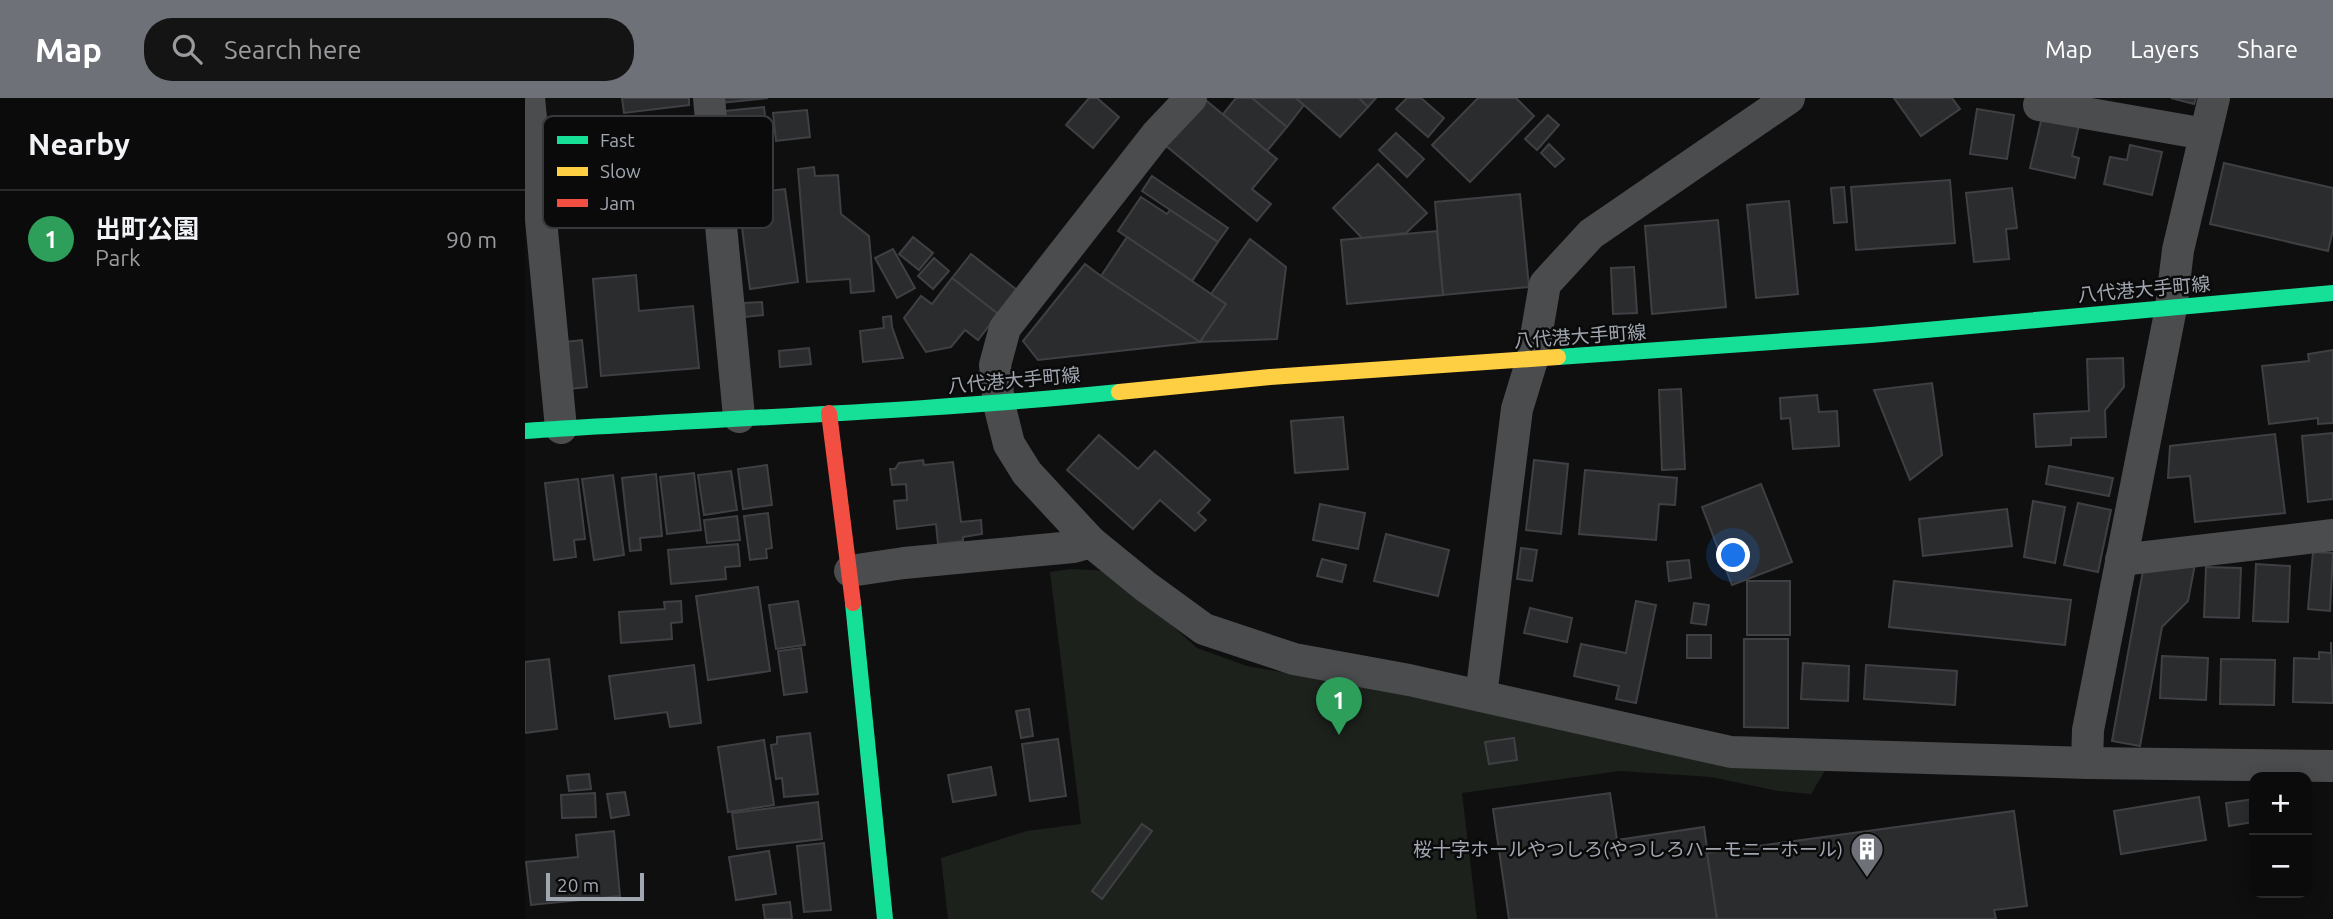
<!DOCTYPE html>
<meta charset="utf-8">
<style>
:root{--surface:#0b0b0c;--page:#141415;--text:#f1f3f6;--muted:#9a9b9d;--line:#2b2b2d;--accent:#6e7278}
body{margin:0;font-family:Ubuntu,"Noto Sans JP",sans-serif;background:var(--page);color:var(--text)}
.controls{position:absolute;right:21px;bottom:21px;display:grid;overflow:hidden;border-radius:14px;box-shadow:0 4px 18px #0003}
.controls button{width:63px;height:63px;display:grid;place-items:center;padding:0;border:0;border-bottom:2px solid var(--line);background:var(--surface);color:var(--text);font:35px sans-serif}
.scale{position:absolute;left:21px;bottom:18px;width:98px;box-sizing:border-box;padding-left:7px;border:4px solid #a1a7b0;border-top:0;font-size:19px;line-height:24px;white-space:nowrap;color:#a1a7b0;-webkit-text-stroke:5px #0a0a0b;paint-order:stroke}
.you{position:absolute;left:1209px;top:458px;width:24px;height:24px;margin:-18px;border:5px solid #fff;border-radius:50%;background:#1a73e8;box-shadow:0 0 0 10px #1a73e833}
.badge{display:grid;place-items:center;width:46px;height:46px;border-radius:50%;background:var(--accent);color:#fff;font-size:23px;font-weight:700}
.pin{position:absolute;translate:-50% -58px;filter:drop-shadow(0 2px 4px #0008)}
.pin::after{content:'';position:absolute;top:37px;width:24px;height:21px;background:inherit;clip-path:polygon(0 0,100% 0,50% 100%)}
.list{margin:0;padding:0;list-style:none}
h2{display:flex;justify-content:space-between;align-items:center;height:91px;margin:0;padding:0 28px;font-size:30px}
h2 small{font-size:23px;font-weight:400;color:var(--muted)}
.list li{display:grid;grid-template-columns:46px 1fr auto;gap:21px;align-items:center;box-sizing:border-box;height:98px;padding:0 28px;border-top:2px solid var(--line)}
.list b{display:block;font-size:26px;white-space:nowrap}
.list p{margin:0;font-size:23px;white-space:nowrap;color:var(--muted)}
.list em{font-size:23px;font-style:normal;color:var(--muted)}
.icon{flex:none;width:38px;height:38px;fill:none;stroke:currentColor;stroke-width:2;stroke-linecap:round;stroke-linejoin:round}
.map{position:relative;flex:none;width:1808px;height:821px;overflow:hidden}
header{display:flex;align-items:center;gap:42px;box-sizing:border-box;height:98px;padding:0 35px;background:var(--accent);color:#fff}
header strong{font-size:33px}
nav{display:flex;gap:38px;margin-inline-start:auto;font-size:24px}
.search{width:490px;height:63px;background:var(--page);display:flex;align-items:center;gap:18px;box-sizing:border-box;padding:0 24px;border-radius:28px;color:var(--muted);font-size:26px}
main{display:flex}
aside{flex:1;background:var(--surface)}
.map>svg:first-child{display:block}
.green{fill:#1c211c}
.building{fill:#2b2c2d;stroke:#3f4043;stroke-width:2}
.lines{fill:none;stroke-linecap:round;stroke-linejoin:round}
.street{stroke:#4a4c4e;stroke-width:32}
.fast{stroke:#16e098;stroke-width:16}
.slow{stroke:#ffcf43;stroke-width:16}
.jam{stroke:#f24e42;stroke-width:16}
.labels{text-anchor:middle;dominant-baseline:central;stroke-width:5;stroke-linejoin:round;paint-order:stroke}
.street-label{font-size:19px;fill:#a1a7b0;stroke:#0a0a0b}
.poi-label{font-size:19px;fill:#a1a7b0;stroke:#0a0a0b;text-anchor:end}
.key{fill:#0a0a0b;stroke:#37393d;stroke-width:2}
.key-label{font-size:19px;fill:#a1a7b0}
</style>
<header>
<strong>Map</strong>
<div class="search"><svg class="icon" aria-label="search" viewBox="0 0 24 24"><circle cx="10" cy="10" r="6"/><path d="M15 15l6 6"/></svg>Search here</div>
<nav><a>Map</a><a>Layers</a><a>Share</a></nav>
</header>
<main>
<aside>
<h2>Nearby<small></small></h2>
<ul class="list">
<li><span class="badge" style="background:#2e9e5b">1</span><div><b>出町公園</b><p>Park</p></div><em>90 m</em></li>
</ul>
</aside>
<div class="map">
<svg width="1808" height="821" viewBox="0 0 1808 821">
<rect width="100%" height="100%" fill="#0f0f10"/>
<!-- green -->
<polygon class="green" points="547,471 581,473 609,493 672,550 722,568 955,609 1304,666 1286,696 1253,693 1186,679 1095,673 937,695 952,821 423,821 416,760 502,733 556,726 525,474"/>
<!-- building -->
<g class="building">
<polygon points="97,0 164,0 164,7 99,15"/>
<polygon points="195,0 243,0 196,5"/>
<polygon points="564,0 572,0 594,19 568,50 541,27"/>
<polygon points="678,0 752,61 727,91 746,106 732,123 640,47"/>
<polygon points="711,0 727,0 762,29 742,53 698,16"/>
<polygon points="727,0 771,0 779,7 762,29"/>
<polygon points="771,0 834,0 843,9 815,39"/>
<polygon points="834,0 851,0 843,9"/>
<polygon points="882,0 896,0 919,20 903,39 871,11"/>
<polygon points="953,0 991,0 1009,18 945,84 907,47"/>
<polygon points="1369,0 1427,0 1435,11 1396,38"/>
<polygon points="1646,0 1671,0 1669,6"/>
<polygon points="239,9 243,44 194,50 190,14"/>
<polygon points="1452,11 1489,17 1482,61 1445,56"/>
<polygon points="282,12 285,39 251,43 248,15"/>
<polygon points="1023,17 1034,27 1012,52 1000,41"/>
<polygon points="1517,19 1554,27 1547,58 1554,60 1550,80 1505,70"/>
<polygon points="871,35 899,61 882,79 854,52"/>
<polygon points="1024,46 1039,61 1030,69 1016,55"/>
<polygon points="1605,47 1637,54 1627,97 1579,86 1585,59 1602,62"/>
<polygon points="1699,65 1808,90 1808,132 1803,153 1685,126"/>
<polygon points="853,66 902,115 881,135 837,140 808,110"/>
<polygon points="289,69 290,78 313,77 316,116 344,138 349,193 326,195 325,181 282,184 273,71"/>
<polygon points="627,78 703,130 693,144 617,93"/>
<polygon points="1425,82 1430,145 1331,152 1326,89"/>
<polygon points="1319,89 1322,124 1309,125 1306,90"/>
<polygon points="1487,90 1492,130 1481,131 1484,161 1449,164 1441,95"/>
<polygon points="260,91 273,184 225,191 215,114 229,112 226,95"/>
<polygon points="995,96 1004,189 918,197 910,104"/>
<polygon points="616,99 642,116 645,112 693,144 667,183 593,133"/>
<polygon points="1264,103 1273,196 1231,200 1222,107"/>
<polygon points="1193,122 1201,209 1127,216 1120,128"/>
<polygon points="912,133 918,197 822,206 816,142"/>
<polygon points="388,139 408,155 394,172 374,156"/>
<polygon points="602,139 701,206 675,244 576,178"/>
<polygon points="725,141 761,169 752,241 675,244 701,206 686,196"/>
<polygon points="368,151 390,190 372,200 350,160"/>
<polygon points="446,156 492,192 473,216 427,180"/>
<polygon points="409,160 424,173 408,191 393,178"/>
<polygon points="560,166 576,178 675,244 513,262 498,243"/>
<polygon points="1109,169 1112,215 1088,216 1086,170"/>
<polygon points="111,177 114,213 168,208 174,270 76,278 68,181"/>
<polygon points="427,180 473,216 453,242 440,232 426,249 401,254 379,220 396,198 407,206"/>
<polygon points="237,204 238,217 220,219 219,205"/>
<polygon points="366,218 367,229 378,260 338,264 335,233 359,230 358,219"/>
<polygon points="57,242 62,289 36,292 31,245"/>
<polygon points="284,250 286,266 255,269 254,253"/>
<polygon points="1808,252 1808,325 1793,326 1793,320 1744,326 1737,268 1784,263 1783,256"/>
<polygon points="1598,260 1599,289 1580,312 1581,339 1546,340 1546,347 1511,349 1509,316 1564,313 1562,261"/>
<polygon points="1407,285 1417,357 1385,382 1349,292"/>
<polygon points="1156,291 1160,371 1137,372 1134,292"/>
<polygon points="1292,297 1294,314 1312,313 1314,348 1268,351 1265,320 1256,321 1255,300"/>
<polygon points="818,319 823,371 770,375 766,323"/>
<polygon points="1808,335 1808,401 1783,404 1777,338"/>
<polygon points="1750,336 1760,415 1670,424 1665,378 1643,380 1645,348"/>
<polygon points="574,337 613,371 630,353 685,402 673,415 681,422 670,433 635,402 608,431 542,372"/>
<polygon points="398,362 399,367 428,364 436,424 456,422 457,436 438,439 438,443 413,446 411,426 372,431 369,403 382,402 381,386 367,387 365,371 370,371 374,365"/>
<polygon points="1009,362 1043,366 1036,436 1001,432"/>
<polygon points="242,367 247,407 218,411 213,371"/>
<polygon points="1524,368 1588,380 1584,398 1521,386"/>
<polygon points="1060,372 1152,380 1150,407 1134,406 1131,442 1054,436"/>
<polygon points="206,373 212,412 179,417 173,377"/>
<polygon points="169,375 176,432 142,436 135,379"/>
<polygon points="131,376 137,438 115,440 116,452 105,453 97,380"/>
<polygon points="88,377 99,457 69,462 57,381"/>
<polygon points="53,381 60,441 49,442 51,459 29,462 20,385"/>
<polygon points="1236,386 1267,464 1207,487 1177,409"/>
<polygon points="1508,403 1540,409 1530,465 1499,459"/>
<polygon points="1553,405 1586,412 1573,474 1539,467"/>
<polygon points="795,406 840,415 833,451 788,442"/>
<polygon points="1482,411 1487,448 1398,458 1394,421"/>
<polygon points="243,415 247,450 241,451 242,460 225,462 219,418"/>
<polygon points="212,418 215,442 182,445 179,422"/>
<polygon points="861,436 924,452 913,498 849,483"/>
<polygon points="213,446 215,468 200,469 201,481 146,486 143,452"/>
<polygon points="996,450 1012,452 1007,483 992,481"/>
<polygon points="1788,454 1808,455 1805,513 1783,511"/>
<polygon points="797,461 821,467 817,484 792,478"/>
<polygon points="1164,462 1166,480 1144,483 1142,464"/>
<polygon points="1670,466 1663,503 1637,529 1615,648 1587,643 1619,467"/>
<polygon points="1731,466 1765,468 1763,524 1728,523"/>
<polygon points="1681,469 1716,470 1714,520 1679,519"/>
<rect x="1222" y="483" width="43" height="54"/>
<polygon points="1369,483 1546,502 1540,547 1364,529"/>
<polygon points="233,489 245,573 183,582 171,498"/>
<polygon points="156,503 157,524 146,525 147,541 96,545 94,514 140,511 139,504"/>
<polygon points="273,503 280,547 251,551 244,507"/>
<polygon points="1111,503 1131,507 1111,605 1091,601 1094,588 1049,578 1056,546 1101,555"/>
<polygon points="1169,505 1184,507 1181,527 1166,525"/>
<polygon points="1005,510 1047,520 1042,544 999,535"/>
<rect x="1162" y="537" width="24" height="23"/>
<polygon points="1219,541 1263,541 1263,630 1219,629"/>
<polygon points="1806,544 1808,605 1768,604 1769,560 1794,561 1794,554 1806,555"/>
<polygon points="276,550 282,594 259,597 253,553"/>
<polygon points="1637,558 1683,560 1681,602 1635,600"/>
<polygon points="24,561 32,631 0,635 0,564"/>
<polygon points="1696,561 1750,562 1749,607 1695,606"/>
<polygon points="1278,565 1324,568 1323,603 1276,601"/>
<polygon points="169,567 176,625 145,629 142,614 90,621 84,578"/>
<polygon points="1341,567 1432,573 1430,607 1339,601"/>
<polygon points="504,611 508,638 496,640 491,613"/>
<polygon points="285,635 293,696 259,699 257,680 251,681 246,647 252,646 252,639"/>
<polygon points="989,640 992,662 964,666 960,644"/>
<polygon points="533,641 541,698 505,703 497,646"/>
<polygon points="239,642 249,707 203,714 193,649"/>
<polygon points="466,669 471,697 428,704 423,677"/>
<polygon points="64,676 66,691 44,693 42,678"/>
<polygon points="100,694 104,717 86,720 82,696"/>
<polygon points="70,695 71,719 37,720 36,697"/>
<polygon points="1085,695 1092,742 1179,729 1192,821 984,821 968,711"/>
<polygon points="1674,699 1681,742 1596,756 1589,713"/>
<polygon points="1729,701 1729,724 1704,728 1701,705"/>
<polygon points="293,704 297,741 212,751 207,715"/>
<polygon points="1489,713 1502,808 1469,812 1471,821 1192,821 1182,755"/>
<polygon points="617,726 627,733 577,801 567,793"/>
<polygon points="89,733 95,798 6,807 1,764 53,759 51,737"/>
<polygon points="299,745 306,812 279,814 272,748"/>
<polygon points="244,753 251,796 211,802 204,759"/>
<polygon points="265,804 267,821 240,821 238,807"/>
</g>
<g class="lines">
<!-- street -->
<g class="street">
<polyline points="4,0 14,101"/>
<polyline points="184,0 214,319"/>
<polyline points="666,0 631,37 480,230 470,267 474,306 484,346 502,375 566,444 620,488 679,531 769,561 884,582 1206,654 1562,665 1808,668"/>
<polyline points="1514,7 1680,36"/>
<polyline points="0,103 14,101 36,330"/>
<polyline points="1596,462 1808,437"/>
<polyline points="325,473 379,465 548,449 566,444"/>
<polyline points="956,598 992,311 1007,262 1020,186 1066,136 1264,0"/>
<polyline points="1562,665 1563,632 1646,210 1653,152 1689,0"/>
</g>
<!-- fast -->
<g class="fast">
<polyline points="1033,259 1346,237 1808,195"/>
<path d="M0,333C198,320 397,314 594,294"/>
<polyline points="328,505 360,821"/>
</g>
<!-- slow -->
<polyline class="slow" points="594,294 745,279 1033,259"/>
<!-- jam -->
<polyline class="jam" points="304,315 328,505"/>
</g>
<!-- icons -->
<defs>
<symbol id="building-pin" viewBox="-11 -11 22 30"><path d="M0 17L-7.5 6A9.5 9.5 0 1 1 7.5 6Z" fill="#6e7278" stroke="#0a0a0b"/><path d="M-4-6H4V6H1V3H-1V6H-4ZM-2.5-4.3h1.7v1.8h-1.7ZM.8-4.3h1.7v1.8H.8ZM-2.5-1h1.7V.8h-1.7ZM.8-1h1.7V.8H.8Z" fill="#fff"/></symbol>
</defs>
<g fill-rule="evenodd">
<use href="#building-pin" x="1323" y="732" width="38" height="52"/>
</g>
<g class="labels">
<!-- street labels -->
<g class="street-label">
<text transform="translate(1619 191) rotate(-5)">八代港大手町線</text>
<text transform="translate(1055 238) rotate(-4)">八代港大手町線</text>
<text transform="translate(489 282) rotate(-5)">八代港大手町線</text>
</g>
<!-- poi labels -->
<g class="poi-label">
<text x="1318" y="751">桜十字ホールやつしろ(やつしろハーモニーホール)</text>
</g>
</g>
<!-- legend -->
<rect x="18" y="18" width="230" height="112" rx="10" class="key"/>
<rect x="32" y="38" width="31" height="8" fill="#16e098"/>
<rect x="32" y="69" width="31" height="9" fill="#ffcf43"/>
<rect x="32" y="101" width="31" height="8" fill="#f24e42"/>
<g class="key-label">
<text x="75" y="49">Fast</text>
<text x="75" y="80">Slow</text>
<text x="75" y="112">Jam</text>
</g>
</svg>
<div class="controls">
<button>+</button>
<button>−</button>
</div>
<div class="scale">20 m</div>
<div class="you"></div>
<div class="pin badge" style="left:814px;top:637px;background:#2e9e5b">1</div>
</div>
</main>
